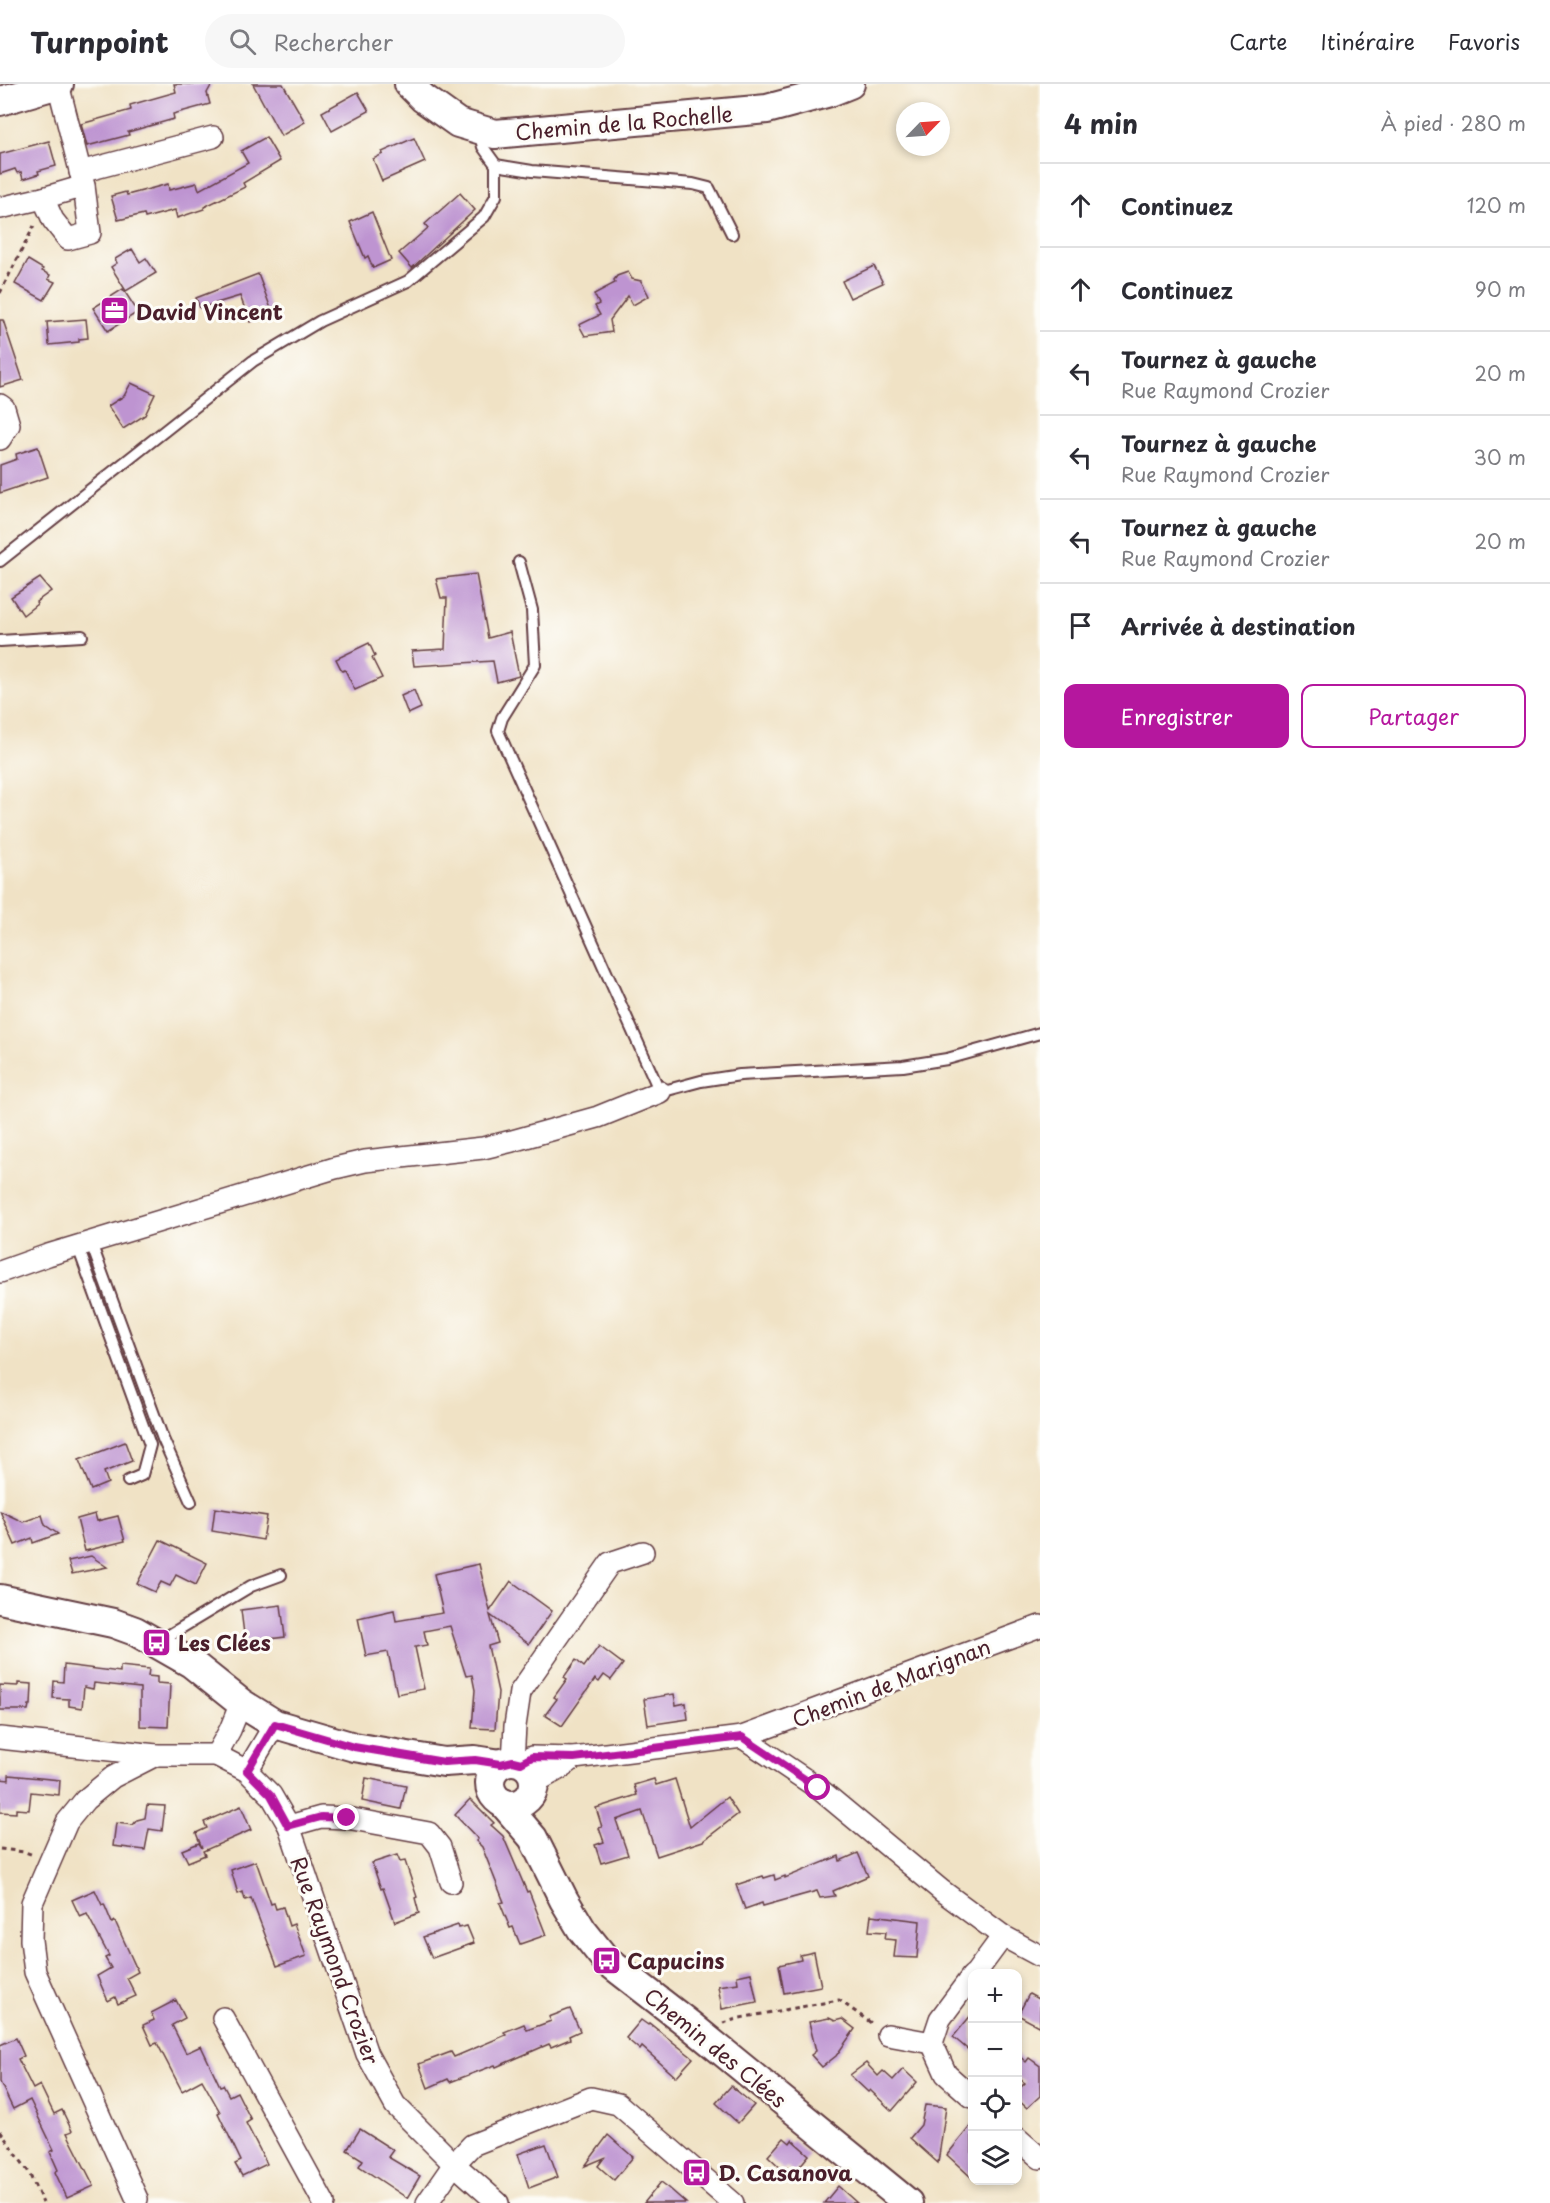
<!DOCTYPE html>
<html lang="fr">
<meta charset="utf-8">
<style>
:root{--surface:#fff;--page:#f7f7f7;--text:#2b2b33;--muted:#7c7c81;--line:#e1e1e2;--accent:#b5179e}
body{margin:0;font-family:"Playpen Sans",sans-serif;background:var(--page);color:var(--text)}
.controls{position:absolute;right:18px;bottom:18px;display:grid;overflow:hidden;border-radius:12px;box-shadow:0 3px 9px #0003}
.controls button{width:54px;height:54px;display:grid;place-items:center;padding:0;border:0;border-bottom:2px solid var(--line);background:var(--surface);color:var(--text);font:30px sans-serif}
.compass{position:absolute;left:896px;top:18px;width:54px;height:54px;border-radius:50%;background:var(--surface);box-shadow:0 3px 9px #0003;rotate:65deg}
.stop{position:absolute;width:18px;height:18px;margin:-14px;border:4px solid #b5179e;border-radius:50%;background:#fff}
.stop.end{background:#b5179e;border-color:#fff;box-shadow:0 2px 6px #0008}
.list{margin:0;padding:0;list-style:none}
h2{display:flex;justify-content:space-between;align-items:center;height:78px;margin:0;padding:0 24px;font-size:26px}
h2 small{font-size:20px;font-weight:400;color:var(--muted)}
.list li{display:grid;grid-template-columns:39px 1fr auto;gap:18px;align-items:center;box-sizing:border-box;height:84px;padding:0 24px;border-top:2px solid var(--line)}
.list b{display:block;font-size:22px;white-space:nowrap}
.list p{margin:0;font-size:20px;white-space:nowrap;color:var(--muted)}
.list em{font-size:20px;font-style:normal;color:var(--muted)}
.actions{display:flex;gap:12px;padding:18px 24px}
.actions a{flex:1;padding:14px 0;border:2px solid var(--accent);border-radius:12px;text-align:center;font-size:21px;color:var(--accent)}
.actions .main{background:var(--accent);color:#fff}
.icon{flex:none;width:33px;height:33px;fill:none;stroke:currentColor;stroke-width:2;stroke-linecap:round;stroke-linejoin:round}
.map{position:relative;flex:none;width:1040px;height:2119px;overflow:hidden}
header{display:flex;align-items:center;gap:36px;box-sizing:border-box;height:84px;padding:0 30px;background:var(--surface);border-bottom:2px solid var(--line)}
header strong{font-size:28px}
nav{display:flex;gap:33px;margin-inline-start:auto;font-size:21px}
.search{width:420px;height:54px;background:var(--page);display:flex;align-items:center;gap:15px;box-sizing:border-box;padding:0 21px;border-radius:33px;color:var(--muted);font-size:22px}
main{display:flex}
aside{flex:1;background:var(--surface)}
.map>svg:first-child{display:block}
.building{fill:#be94d1}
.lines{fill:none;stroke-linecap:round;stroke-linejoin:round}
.lane-casing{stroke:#633c42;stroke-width:14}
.street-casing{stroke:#633c42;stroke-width:24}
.secondary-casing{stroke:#633c42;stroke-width:32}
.path{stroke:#633c42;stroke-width:3;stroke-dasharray:4.5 4.5;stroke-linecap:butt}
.lane{stroke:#fff;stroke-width:10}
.street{stroke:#fff;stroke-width:21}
.secondary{stroke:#fff;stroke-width:28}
.route{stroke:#b5179e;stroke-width:8}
.labels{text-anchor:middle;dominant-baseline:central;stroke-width:6;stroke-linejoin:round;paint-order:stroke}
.street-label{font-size:21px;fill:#4a1f2b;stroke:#fdfcf7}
.poi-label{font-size:21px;font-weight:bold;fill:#4a1f2b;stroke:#fdfcf7;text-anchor:start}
</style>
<header>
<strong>Turnpoint</strong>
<div class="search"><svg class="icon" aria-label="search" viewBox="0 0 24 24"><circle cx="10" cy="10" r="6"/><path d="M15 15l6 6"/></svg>Rechercher</div>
<nav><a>Carte</a><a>Itinéraire</a><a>Favoris</a></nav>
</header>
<main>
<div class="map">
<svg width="1040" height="2119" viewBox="0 0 1040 2119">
<rect width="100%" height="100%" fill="#fdfcf7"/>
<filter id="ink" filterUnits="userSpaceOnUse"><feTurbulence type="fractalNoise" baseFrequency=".0167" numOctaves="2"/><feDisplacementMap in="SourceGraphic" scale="12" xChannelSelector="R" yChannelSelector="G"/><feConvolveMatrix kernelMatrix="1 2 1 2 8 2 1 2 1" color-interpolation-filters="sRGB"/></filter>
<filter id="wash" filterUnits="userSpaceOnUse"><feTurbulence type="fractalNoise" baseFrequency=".008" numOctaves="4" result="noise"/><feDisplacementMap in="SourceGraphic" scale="24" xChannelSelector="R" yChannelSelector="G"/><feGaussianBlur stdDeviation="1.35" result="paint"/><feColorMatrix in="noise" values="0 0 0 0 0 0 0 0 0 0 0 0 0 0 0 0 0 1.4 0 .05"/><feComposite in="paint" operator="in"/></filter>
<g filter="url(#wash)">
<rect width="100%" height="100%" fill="#f0e2c5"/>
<g id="blocks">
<!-- building -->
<g class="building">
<polygon points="174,0 212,0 207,9 210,20 173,30 174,35 128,48 129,51 87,62 81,40 131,26 130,21 176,8"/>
<polygon points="253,0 283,0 305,38 281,52"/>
<polygon points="358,8 369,27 332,47 322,28"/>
<polygon points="266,53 280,77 243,99 245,103 204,123 204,125 177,134 175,126 145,134 144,130 118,136 111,112 126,108 127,111 168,100 169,106 197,99 199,106 248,79 241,67"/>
<polygon points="414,54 425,78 382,97 373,75 383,70 382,68"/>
<polygon points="49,57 56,82 38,87 39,90 23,95 21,88 17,89 15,85 0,90 0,70"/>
<polygon points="460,109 475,126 412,184 399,169 428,144 425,140"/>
<polygon points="372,128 391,176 373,184 368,172 365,174 350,138"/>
<polygon points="132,165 140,178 146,174 156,189 126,207 111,183 117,179 115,175"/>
<polygon points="28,176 43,185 42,187 50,191 48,195 55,198 44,216 15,200"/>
<polygon points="874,182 883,199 850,214 842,197"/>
<polygon points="628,188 632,195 641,197 649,212 633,221 628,212 610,236 612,248 585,252 579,241 600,231 595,222 599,220 594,210 615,199 614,196 617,192"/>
<polygon points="258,190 273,230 250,238 240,212 200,224 196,214"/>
<polygon points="123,205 138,228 108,247 93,224"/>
<polygon points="86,235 88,254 79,255 79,258 49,261 47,238"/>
<polygon points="0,236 3,236 23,296 0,303"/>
<polygon points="131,299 155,310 145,331 123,345 108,322 124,312"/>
<polygon points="38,363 48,393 0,409 0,381 17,375 16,370"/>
<polygon points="476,490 488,554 510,548 519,592 497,598 493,577 414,582 412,567 445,565 447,514 441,514 436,495"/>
<polygon points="40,494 51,507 36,518 37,520 23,531 11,513"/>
<polygon points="369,559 375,572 372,574 382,594 355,606 345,586 342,587 336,575"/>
<polygon points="414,606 421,624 408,630 401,612"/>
<polygon points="125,1358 132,1377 104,1388 108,1399 91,1406 79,1376"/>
<polygon points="215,1424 267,1432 263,1456 212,1447"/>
<polygon points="0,1427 23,1438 42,1431 45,1441 58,1450 33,1459 32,1454 15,1461"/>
<polygon points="95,1430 97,1437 118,1432 125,1457 85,1467 77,1435"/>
<polygon points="160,1456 207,1479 196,1501 176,1491 170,1502 161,1498 155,1508 137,1500"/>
<polygon points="91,1472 107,1483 72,1490 68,1477"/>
<polygon points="479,1480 490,1527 511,1497 552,1527 529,1560 490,1531 498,1559 488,1562 498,1608 495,1645 472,1644 475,1606 472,1591 466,1592 450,1542 424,1547 427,1561 415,1563 424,1605 397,1610 388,1568 366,1572 358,1534 394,1526 396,1537 443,1529 434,1490"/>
<polygon points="281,1521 285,1553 245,1558 241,1526"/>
<polygon points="599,1562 623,1580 611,1596 604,1591 599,1598 595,1595 562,1642 545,1631 557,1615 554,1613 567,1595 564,1593 576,1576 584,1583"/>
<polygon points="64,1581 120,1588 120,1582 149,1585 148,1592 157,1593 157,1599 170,1600 168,1643 140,1642 140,1604 94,1599 93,1605 84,1603 82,1624 69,1622 69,1615 53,1614 54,1597 63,1598"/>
<polygon points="18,1599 32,1600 31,1621 29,1621 28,1626 0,1626 0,1601 18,1602"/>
<polygon points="674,1610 676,1621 686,1619 688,1635 648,1641 644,1615"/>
<polygon points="9,1691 60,1696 59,1711 31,1708 29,1726 16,1725 16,1729 0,1728 0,1695 9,1696"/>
<polygon points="366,1694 406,1702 401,1725 362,1717"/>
<polygon points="654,1695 656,1701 675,1695 690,1743 727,1713 738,1730 703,1757 657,1772 642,1727 616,1736 628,1771 601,1779 595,1761 604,1758 599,1744 602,1743 596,1724 637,1711 634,1701"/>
<polygon points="470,1715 494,1739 491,1741 503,1752 527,1808 529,1807 546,1851 520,1860 513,1843 510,1844 500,1819 504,1818 482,1763 476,1757 478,1755 455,1731"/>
<polygon points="147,1721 165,1722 162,1747 149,1745 145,1766 113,1762 116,1739 133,1741 137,1736 145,1734"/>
<polygon points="241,1722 251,1746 203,1767 205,1771 188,1778 182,1766 199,1759 202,1764 196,1749 207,1744 204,1738"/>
<polygon points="858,1769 868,1792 833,1807 835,1812 820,1814 817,1807 763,1822 762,1819 745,1825 736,1801 763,1792 764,1794 774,1791 775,1796 785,1792 785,1794 839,1772 840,1777"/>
<polygon points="397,1771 400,1778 405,1777 417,1813 415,1814 419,1829 395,1838 383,1804 381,1805 372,1779"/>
<polygon points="256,1777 271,1820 274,1819 276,1825 283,1823 289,1842 294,1840 306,1872 277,1882 251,1814 245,1816 243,1808 238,1810 231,1786"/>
<polygon points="95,1806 102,1821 104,1820 112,1839 115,1837 138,1888 127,1894 136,1912 118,1920 115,1913 108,1917 97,1892 111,1884 105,1874 109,1872 87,1830 80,1833 72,1816"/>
<polygon points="871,1831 920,1837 917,1874 894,1873 896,1856 885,1855 886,1848 869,1847"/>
<polygon points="458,1841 459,1844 467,1842 474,1859 432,1874 423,1853"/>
<polygon points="814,1868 821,1902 784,1909 779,1881 801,1876 800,1871"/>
<polygon points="751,1889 757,1918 722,1925 718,1902 738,1899 737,1892"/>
<polygon points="1029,1910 1040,1916 1040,1943 1018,1931"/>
<polygon points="176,1916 185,1934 172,1941 186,1969 201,1962 220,2002 223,2001 229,2012 237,2008 251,2036 246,2039 267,2080 242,2092 235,2080 241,2077 218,2029 220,2028 202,1996 182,2007 157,1959 152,1961 143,1941 154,1936 151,1929"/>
<polygon points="570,1925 580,1947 569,1952 570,1955 551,1963 549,1960 496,1983 495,1981 450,1998 448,1995 428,2004 419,1980 451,1968 454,1973 506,1951 504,1948 524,1940 527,1946 551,1937 549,1933"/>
<polygon points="972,1930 972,1969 953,1953"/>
<polygon points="829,1934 835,1937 842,1935 855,1945 836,1972 822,1983 811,1971 816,1967 809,1938"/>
<polygon points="641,1936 648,1941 649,1939 693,1974 676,1993 642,1963 640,1966 626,1954"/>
<polygon points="16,1954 24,1972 18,1975 33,2005 40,2001 54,2030 62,2026 72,2047 67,2049 94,2102 67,2114 55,2088 58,2086 50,2068 54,2066 30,2016 13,2025 0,1998 0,1961"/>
<polygon points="1017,1970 1026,1978 1029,1974 1040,1982 1040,2012 1027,2024 1017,2015 1017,2007 1025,1999 1017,1993"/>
<polygon points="866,1979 878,1992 883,1987 893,1996 903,1985 917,1998 892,2027 870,2006 868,2008 850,1991"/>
<polygon points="731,2002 754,2021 738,2039 716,2019"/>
<polygon points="925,2021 946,2023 938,2079 910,2054 921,2041"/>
<polygon points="972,2040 972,2094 947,2071"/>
<polygon points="360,2045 393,2066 388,2073 420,2092 407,2114 359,2082 363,2076 347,2066"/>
<polygon points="608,2051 633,2073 614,2096 598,2082 604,2074 585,2082"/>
<polygon points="784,2054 790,2059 792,2056 809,2071 794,2089 787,2083 783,2086 768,2072"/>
<polygon points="546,2060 558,2093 529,2104 518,2070"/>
<polygon points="661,2098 669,2104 686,2119 644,2119"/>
<polygon points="838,2102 857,2119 824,2119"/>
</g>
</g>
</g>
<g filter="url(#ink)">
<use href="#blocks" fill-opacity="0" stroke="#633c42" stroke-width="1.5"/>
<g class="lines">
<defs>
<g id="lane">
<polyline points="479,48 483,63 496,81 532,87 693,100 709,104 732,150"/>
<polyline points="0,477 253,277 320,237 408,197 484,133 496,112 496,81"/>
<polyline points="519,478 532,526 535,581 502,634 498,647 660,1008 701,997 740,991 903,982 947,975 1040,949"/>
<polyline points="0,557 82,552"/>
<polyline points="91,1159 163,1355 191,1418"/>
<polyline points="78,1163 150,1361 142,1391 128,1397"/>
<polyline points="163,1562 171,1550 251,1502 281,1491"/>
</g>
<g id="street">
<polyline points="80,88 213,53"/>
<polyline points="43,114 84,102"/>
<polyline points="0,124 43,114 53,136 68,155 90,149 84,102 58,0"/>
<polyline points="0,321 4,324 9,341 0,355"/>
<polyline points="0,1188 48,1171 335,1084 365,1077 483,1064 512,1057 598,1033 660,1008"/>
<polyline points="742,1653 818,1704 942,1807 1003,1852 1040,1872"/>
<polyline points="0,1654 156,1671 216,1671 247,1687 271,1711 289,1742 367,1970 395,2021 454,2080 498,2119"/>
<polyline points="216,1671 230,1646 241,1619"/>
<polyline points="513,1677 515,1642 520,1608 610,1479 643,1468"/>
<polyline points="521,1679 532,1673 574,1674 742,1653 1040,1542"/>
<polyline points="247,1687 275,1640"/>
<polyline points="534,1699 564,1682 574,1674"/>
<polyline points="289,1742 321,1733 347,1734 429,1749 440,1763 451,1798"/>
<polyline points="975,1890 1003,1852"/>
<polyline points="972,1892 940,1935 932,1959 946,1990 972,2013"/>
<polyline points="223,1934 324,2119"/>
<polyline points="888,1951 932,1959"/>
<polyline points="1017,2054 1040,2074"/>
<polyline points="137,2115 35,1888 31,1856 32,1819 67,1738 85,1716 113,1693 156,1671"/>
<polyline points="427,2119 454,2080 472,2061 591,2014 618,2020 733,2119"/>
</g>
<g id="secondary">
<polyline points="409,0 423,14 458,39 495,50 767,25 830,8 850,0"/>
<polyline points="0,17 59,0"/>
<polyline points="0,1515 113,1539 135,1547 191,1579 241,1619 275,1640 354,1663 444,1678 475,1676 501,1680"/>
<circle cx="512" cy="1699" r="22"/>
<polyline points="503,1719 533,1754 564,1816 582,1846 606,1876 690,1941 908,2119"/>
</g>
</defs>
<!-- lane casing -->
<use href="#lane" class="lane-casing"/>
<!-- street casing -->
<use href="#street" class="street-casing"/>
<!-- secondary casing -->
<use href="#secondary" class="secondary-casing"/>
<!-- path -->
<g class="path">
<polyline points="0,209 34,142"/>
<polyline points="0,1765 25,1768 33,1771"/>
<polyline points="723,1939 740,1934 839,1916 874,1941"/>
<polyline points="0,2047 28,2087 43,2119"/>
</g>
<!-- lane -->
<use href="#lane" class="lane"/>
<!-- street -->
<use href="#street" class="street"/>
<!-- secondary -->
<use href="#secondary" class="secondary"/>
</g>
</g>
<g class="lines" filter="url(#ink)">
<!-- route -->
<polyline class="route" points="347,1734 321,1733 288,1742 271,1711 247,1687 275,1640 354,1663 444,1678 475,1676 501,1680 513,1677 521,1679 532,1673 574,1674 742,1653 818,1704"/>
</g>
<!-- icons -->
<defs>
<symbol id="office-square" viewBox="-11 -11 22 22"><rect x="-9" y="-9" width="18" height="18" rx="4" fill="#b5179e" stroke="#fdfcf7"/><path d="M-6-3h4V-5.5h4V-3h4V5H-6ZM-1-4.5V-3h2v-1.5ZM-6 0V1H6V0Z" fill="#fff"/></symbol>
<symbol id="bus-square" viewBox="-11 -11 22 22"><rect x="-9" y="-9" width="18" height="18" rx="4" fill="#b5179e" stroke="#fdfcf7"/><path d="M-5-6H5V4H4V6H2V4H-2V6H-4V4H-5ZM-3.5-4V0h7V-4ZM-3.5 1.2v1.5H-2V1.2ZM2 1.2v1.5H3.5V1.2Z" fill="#fff"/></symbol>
</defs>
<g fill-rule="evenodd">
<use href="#office-square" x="98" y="210" width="33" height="33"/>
<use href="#bus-square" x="140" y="1542" width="33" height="33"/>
<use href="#bus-square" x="590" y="1860" width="33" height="33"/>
<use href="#bus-square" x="680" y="2072" width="33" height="33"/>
</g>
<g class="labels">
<!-- street labels -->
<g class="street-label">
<text transform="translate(624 38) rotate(-5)">Chemin de la Rochelle</text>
<text transform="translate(891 1598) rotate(-21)">Chemin de Marignan</text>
<text transform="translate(336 1876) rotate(70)">Rue Raymond Crozier</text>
<text transform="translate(716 1963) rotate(39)">Chemin des Clées</text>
</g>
<!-- poi labels -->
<g class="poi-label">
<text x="136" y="227">David Vincent</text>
<text x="178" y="1558">Les Clées</text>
<text x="627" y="1876">Capucins</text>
<text x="718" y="2088">D. Casanova</text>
</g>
</g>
</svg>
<div class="controls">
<button>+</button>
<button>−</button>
<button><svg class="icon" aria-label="locate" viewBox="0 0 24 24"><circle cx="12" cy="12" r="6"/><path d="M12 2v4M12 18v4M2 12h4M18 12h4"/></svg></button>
<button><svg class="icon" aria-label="layers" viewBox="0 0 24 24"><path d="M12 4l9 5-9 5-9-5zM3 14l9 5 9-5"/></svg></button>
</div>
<svg class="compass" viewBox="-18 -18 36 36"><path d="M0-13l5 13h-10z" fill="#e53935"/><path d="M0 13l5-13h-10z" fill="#7c7c81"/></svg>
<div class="stop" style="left:818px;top:1704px"></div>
<div class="stop end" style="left:347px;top:1734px"></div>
</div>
<aside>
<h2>4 min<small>À pied · 280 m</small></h2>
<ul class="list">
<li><svg class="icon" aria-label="ahead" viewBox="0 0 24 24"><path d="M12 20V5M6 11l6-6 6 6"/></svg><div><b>Continuez</b></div><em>120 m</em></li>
<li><svg class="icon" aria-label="ahead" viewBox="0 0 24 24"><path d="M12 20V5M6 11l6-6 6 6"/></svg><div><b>Continuez</b></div><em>90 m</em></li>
<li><svg class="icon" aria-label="left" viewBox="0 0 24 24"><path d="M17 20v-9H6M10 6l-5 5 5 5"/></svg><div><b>Tournez à gauche</b><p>Rue Raymond Crozier</p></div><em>20 m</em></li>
<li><svg class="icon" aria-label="left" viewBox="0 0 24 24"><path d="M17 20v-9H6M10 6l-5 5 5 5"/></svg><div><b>Tournez à gauche</b><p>Rue Raymond Crozier</p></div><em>30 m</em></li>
<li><svg class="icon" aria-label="left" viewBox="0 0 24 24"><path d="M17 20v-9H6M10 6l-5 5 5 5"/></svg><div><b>Tournez à gauche</b><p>Rue Raymond Crozier</p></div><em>20 m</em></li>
<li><svg class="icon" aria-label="arrive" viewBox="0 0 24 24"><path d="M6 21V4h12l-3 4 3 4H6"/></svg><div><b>Arrivée à destination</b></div></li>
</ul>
<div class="actions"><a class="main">Enregistrer</a><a>Partager</a></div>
</aside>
</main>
